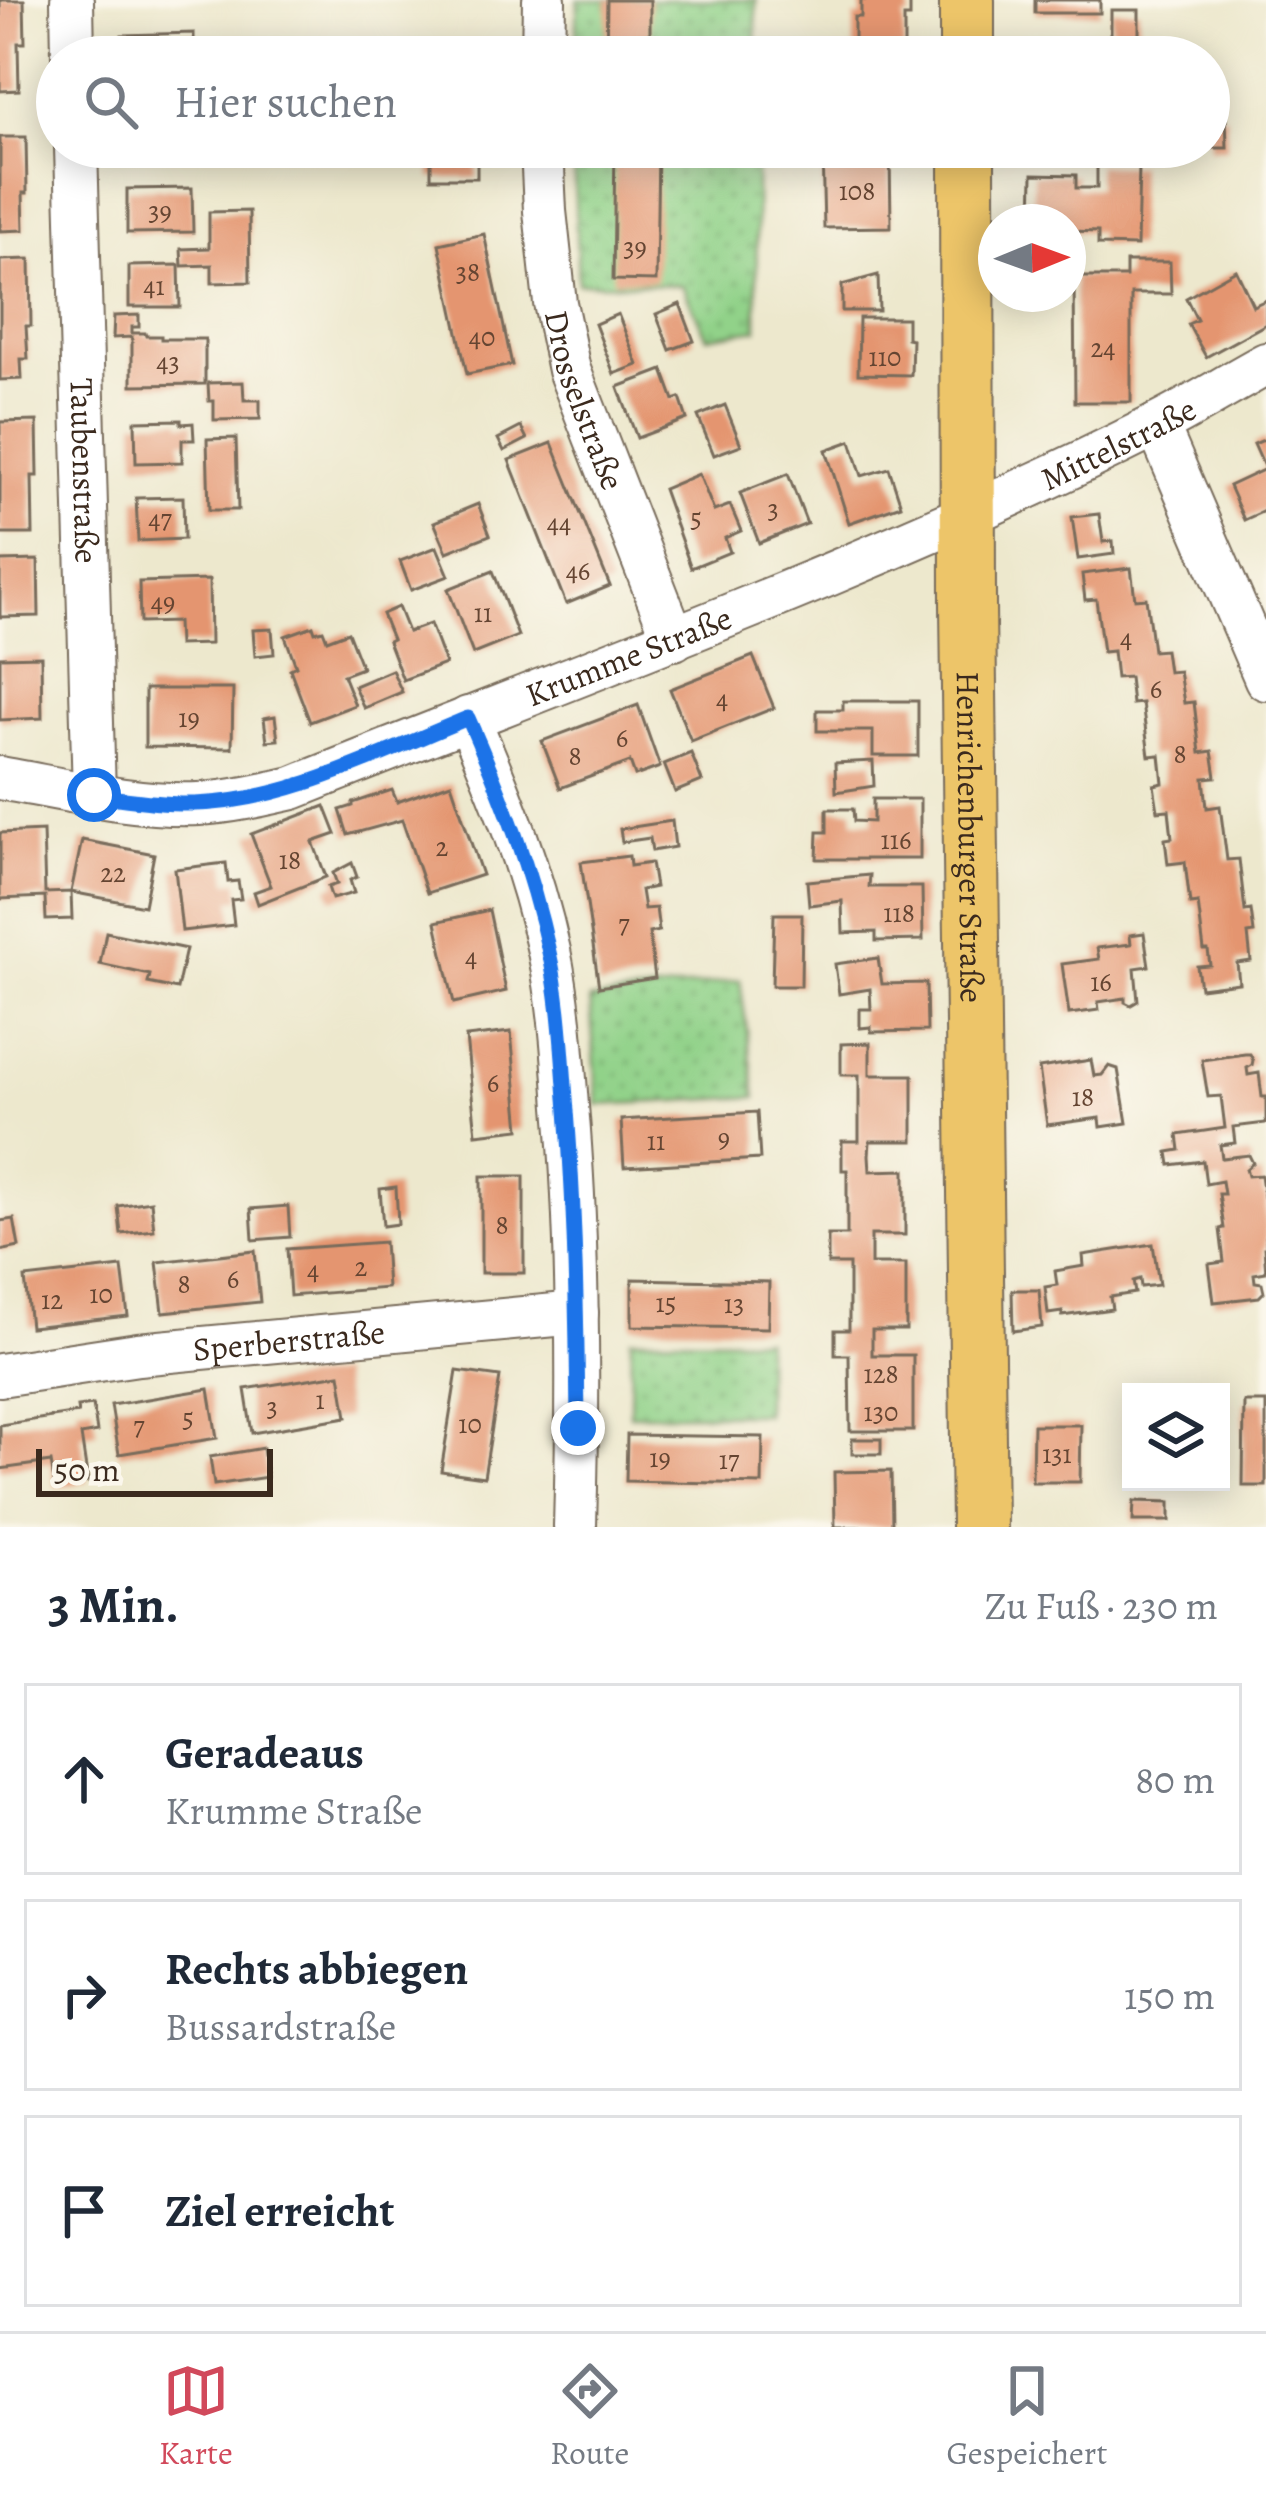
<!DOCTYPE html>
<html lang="de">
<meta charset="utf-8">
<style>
:root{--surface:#fff;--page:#f2f2f3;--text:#1f2937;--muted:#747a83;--line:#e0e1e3;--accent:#d1495b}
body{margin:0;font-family:Alegreya,serif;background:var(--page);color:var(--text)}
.controls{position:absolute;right:36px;bottom:36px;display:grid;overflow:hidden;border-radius:0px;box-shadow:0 6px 30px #0003}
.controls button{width:108px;height:108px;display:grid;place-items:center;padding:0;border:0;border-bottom:3px solid var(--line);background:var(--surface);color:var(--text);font:60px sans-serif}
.compass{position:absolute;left:978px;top:204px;width:108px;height:108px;border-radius:50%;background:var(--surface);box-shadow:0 6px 30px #0003;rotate:89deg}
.scale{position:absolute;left:36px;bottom:30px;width:237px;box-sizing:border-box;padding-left:12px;border:6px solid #3b2a1e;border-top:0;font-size:33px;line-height:42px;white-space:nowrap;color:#3b2a1e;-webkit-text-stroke:9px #fbf7ec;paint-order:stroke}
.stop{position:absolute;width:36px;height:36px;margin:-27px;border:9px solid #1a73e8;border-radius:50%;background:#fff}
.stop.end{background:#1a73e8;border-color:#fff;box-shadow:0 3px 12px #0008}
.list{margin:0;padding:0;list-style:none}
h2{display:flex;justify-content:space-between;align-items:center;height:156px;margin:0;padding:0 48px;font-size:51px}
h2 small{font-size:39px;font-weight:400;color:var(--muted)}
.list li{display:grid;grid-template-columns:78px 1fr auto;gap:36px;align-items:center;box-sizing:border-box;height:192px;margin:0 24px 24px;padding:0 24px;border:3px solid var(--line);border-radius:0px}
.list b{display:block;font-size:45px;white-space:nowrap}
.list p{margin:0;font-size:39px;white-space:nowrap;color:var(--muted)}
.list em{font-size:39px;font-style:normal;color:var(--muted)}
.icon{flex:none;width:66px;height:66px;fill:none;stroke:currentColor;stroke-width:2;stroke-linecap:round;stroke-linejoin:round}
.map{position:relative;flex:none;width:1266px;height:1527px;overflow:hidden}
.search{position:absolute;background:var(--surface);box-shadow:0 6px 30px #0003;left:36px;right:36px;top:36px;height:132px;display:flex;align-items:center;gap:30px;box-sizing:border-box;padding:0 42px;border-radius:66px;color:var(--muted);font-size:45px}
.sheet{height:804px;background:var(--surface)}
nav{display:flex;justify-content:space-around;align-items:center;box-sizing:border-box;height:168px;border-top:3px solid var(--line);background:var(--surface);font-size:33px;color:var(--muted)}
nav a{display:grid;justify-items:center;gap:6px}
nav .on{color:var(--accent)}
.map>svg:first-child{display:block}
.grass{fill:url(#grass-dots);stroke:#667e54;stroke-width:3}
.building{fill:#e4956f}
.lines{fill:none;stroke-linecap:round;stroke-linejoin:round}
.minor-casing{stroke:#796c5b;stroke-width:46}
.major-casing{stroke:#796c5b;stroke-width:58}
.minor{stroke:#fff;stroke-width:42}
.major{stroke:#edc569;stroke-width:54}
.route{stroke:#1a73e8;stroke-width:15}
.labels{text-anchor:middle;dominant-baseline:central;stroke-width:10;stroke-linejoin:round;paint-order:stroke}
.number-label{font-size:27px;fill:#654532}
.street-label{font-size:33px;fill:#3b2a1e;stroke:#fbf7ec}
</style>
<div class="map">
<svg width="1266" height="1527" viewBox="0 0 1266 1527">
<defs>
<pattern id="grass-dots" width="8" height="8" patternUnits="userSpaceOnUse" patternTransform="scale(3)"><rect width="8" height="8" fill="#91d289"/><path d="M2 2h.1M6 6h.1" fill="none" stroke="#7eb476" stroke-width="1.8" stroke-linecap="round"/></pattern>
</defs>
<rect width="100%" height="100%" fill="#fbf7ec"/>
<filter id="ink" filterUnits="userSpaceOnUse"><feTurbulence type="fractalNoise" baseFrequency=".00833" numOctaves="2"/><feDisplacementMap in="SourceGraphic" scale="24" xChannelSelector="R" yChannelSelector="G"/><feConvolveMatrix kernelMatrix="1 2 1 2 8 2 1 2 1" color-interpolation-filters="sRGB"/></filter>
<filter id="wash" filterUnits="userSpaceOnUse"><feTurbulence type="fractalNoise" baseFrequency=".004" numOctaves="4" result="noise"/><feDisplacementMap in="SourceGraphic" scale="48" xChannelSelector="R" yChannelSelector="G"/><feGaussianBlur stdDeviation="2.7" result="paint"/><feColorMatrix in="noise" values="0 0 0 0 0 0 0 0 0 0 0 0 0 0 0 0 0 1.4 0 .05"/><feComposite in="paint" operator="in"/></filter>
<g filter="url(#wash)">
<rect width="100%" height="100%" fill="#ede8cd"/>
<!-- grass -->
<g class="grass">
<polygon points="578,0 756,0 756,57 575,57"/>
<polygon points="573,147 756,147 757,329 707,337 682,285 578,283"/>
<polygon points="740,980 756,1097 598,1105 590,1000"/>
<polygon points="631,1338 765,1339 765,1414 630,1414"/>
</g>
<g id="blocks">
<!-- building -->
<g class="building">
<polygon points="0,0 24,0 25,43 18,43 19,90 0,91"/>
<polygon points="607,0 650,0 650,57 606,57"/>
<polygon points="861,0 910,0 910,17 904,17 904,55 854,57 854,17 861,17"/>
<rect x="1035" y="0" width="65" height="13"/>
<rect x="1111" y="10" width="28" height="47"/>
<polygon points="194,33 194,57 123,57 122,35"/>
<rect x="431" y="45" width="46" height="12"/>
<polygon points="1209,116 1226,116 1227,148 1209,148"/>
<polygon points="0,137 26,137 27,193 23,193 24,230 0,231"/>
<polygon points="126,147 173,147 173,155 126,156"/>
<rect x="431" y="147" width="46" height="31"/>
<polygon points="615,147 658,147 656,281 613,280"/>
<polygon points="822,150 883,151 890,155 891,227 824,228"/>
<polygon points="1097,165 1139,166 1137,246 1098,245 1098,232 1072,231 1071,242 1068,241 1068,222 1032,222 1033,174 1076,175 1076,188 1097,188"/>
<polygon points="192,188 193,232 127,233 127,189"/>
<polygon points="249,211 250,282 212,283 212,265 182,266 181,249 209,248 209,212"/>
<polygon points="484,234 512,365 467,374 439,244"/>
<polygon points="30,259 31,326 26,326 28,359 21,359 22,379 0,380 0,260"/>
<polygon points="1126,262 1170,262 1171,294 1131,294 1131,402 1075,402 1074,277 1126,277"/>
<polygon points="179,265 180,307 129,307 129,266"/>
<polygon points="1236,270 1253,306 1266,300 1266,324 1206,357 1188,324 1197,320 1186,298"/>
<polygon points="878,275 879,311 842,311 842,285"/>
<polygon points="680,304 694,341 670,350 656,314"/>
<polygon points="618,314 638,365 614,374 595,324"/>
<polygon points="139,315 139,327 132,327 132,333 145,333 146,336 161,336 161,339 205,339 205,384 132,385 132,337 113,338 114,316"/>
<polygon points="859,318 907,318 907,338 912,339 911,375 858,374"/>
<polygon points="663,370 674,400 680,398 687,419 637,438 618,387"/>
<polygon points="243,382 244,400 260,400 260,419 214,420 214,401 209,401 208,383"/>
<polygon points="725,405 741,445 714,455 698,416"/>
<polygon points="181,420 181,424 193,423 194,440 182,440 182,462 136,463 135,421"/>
<polygon points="37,421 38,476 32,476 33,534 0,534 0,422"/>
<polygon points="521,427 527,439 504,451 498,439"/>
<polygon points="236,438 238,510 209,510 207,439"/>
<polygon points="1266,439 1266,510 1244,520 1229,486 1265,469 1254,444"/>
<polygon points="851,441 862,476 889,468 901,505 849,523 826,450"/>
<polygon points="552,443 610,586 566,604 509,460"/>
<polygon points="699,474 714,511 730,505 741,531 725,538 730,552 691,568 663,489"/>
<polygon points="788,474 807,524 759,543 740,493"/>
<polygon points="183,497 184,539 138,541 136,498"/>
<polygon points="478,504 490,535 447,552 434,522"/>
<polygon points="1099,514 1103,542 1113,541 1114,554 1078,559 1072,517"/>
<polygon points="437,547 449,576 411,590 400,561"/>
<polygon points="38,560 39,616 0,617 0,561"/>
<polygon points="1131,568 1135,599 1146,598 1153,651 1165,650 1168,672 1179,671 1184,703 1194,702 1200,753 1212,751 1216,777 1204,778 1207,808 1220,806 1227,860 1239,859 1245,911 1251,910 1254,933 1248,934 1251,961 1237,963 1239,983 1200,988 1197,966 1210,965 1208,950 1204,950 1198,903 1190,904 1185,862 1168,864 1165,839 1172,838 1169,810 1158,811 1154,785 1163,783 1160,755 1149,756 1142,703 1132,704 1129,677 1116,678 1113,651 1103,652 1096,599 1085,600 1082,574"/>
<polygon points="493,571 518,636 473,654 448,589"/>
<polygon points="209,580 210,644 178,645 177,622 140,623 139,582"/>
<polygon points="398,607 408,632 430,624 445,664 403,680 388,641 392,639 382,614"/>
<polygon points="313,626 315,632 323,630 327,640 348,632 362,668 343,675 355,705 310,722 290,669 296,666 285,636"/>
<polygon points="272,629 274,654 255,656 253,630"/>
<polygon points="41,656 42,718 0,720 0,657"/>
<polygon points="753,656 774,708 691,741 670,689"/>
<polygon points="392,670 402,692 364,708 354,686"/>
<polygon points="145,689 233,689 232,748 145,747"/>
<polygon points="843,701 918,701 918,756 873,756 873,731 817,731 817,710 843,710"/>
<polygon points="638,705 660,767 635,776 630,762 560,788 542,741"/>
<polygon points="275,716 278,740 267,741 264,718"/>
<polygon points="691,753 702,781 675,792 664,764"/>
<polygon points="873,761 874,786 836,792 835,763"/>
<polygon points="451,783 482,875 427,893 402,820 348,835 340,810 353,806 353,803 392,790 397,802"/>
<polygon points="873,799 920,799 920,859 817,859 818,832 827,832 827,809 853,809 854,821 873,822"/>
<polygon points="325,806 336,834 313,842 326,877 258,904 254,892 271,886 251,834"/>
<polygon points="672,821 675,847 652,851 650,838 622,842 620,829"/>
<polygon points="43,831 45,893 71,892 72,919 46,920 45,897 0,899 0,833"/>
<polygon points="82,840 154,854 144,906 71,892"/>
<polygon points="629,856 630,866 651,863 655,887 641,890 644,909 656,908 659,931 649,933 655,978 599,987 581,862"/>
<polygon points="226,863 228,882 238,881 241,899 231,900 234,925 182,931 175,869"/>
<polygon points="352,863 357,877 350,880 354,893 332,899 328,887 337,884 333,873"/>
<polygon points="870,875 869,887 922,887 923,940 876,941 876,932 843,933 842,901 809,905 807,881"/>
<polygon points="489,910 506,991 454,1003 436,922"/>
<polygon points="774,914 802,914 801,986 772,986"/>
<polygon points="106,932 186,949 177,989 148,983 150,975 100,964"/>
<polygon points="1144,933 1149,966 1135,968 1138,1001 1131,1005 1125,1002 1125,998 1098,1002 1099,1010 1069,1014 1062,964 1099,959 1097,948 1131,944 1130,935"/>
<polygon points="878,958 882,984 926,983 927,1031 871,1032 871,1027 860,1028 860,1009 871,1009 870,989 839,994 835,964"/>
<polygon points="511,1032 520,1129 476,1134 466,1037"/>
<polygon points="870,1043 870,1075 913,1075 913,1141 870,1141 869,1155 870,1171 905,1170 905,1235 871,1235 871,1264 906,1264 906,1330 872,1330 872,1355 913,1355 913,1431 850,1431 849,1355 835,1355 835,1330 849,1330 849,1264 828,1264 828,1235 847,1235 847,1170 842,1170 842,1141 859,1141 859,1075 841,1075 841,1044"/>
<polygon points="1245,1054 1250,1054 1253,1060 1252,1065 1247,1068 1248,1075 1259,1073 1262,1097 1266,1097 1266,1123 1233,1127 1235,1143 1220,1145 1222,1158 1249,1155 1253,1163 1246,1169 1248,1176 1261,1175 1264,1197 1266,1197 1266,1248 1264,1248 1266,1272 1254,1274 1255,1282 1262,1283 1264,1292 1259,1297 1214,1302 1209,1264 1224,1262 1220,1229 1224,1228 1219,1194 1224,1194 1222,1181 1206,1184 1203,1161 1170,1165 1168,1152 1180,1150 1178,1135 1225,1128 1221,1096 1208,1097 1202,1060"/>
<polygon points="1091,1060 1094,1076 1102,1075 1109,1066 1118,1069 1127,1123 1101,1127 1100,1118 1047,1125 1039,1068"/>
<polygon points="757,1112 760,1159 624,1167 621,1120"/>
<rect x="481" y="1176" width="43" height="97"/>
<polygon points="396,1187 398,1224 383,1226 380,1189"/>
<polygon points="151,1201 154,1230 121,1234 118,1206"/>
<polygon points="288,1206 290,1237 253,1240 251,1209"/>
<polygon points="14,1219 19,1247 0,1251 0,1221"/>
<polygon points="384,1242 387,1288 290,1296 287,1249"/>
<polygon points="1153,1244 1159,1285 1141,1287 1140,1279 1133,1281 1135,1293 1110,1297 1112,1309 1062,1316 1062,1312 1048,1314 1045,1287 1057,1285 1055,1271 1084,1266 1083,1255"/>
<polygon points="255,1251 260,1302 163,1312 157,1262"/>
<polygon points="122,1267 128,1316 30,1327 25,1278"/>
<polygon points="632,1279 769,1282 768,1328 632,1326"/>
<polygon points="1012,1290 1039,1290 1042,1327 1013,1331"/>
<polygon points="457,1371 500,1377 484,1477 441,1471"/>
<polygon points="340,1374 347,1417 252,1433 245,1389"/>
<polygon points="209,1389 217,1438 119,1454 111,1405"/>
<polygon points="1244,1402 1266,1402 1266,1486 1243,1486"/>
<polygon points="93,1405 97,1432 81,1435 88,1482 55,1487 51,1462 0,1469 0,1425 78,1413 77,1407"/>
<polygon points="1033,1425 1081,1425 1080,1482 1032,1482"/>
<polygon points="627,1435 763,1437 762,1484 626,1481"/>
<rect x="852" y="1439" width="29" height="15"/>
<polygon points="263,1448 267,1477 214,1485 210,1457"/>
<polygon points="891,1471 892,1527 835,1527 834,1472"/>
<polygon points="1134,1501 1170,1502 1170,1521 1133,1521"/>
</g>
</g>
</g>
<g filter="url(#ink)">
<use href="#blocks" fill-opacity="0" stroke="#796c5b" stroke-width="3"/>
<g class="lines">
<defs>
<g id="minor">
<polyline points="72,0 73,57"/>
<polyline points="543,57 544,0"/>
<path id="s1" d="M76,147L94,795"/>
<path id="s2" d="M542,147L545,211L555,303L569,370L674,639"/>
<polyline points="1157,425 1266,679"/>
<path d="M468,718C502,796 531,868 549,951C560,1002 563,1054 567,1106C579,1246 579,1386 575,1527"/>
<path id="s3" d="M0,778C63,789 135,807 199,804C231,802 262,795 293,788C582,672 877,566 1155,426C1193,407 1229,384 1266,364"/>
<path id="s4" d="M0,1375L138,1354L577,1313"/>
</g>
<g id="major">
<polyline points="967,0 967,57"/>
<path id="s5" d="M967,147L968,605L979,1527"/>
</g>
</defs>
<!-- minor casing -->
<use href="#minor" class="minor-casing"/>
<!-- major casing -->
<use href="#major" class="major-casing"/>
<!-- minor -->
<use href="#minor" class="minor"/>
<!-- major -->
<use href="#major" class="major"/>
</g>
</g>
<g class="lines" filter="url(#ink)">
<!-- route -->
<path class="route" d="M94,795C127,799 162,805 195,804C289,802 383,752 468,718C502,795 531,869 549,952C560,999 562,1049 566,1098C575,1208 577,1318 578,1428"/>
</g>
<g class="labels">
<!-- number labels -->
<g class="number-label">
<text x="857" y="191">108</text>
<text x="160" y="211">39</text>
<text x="635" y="247">39</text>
<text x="468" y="272">38</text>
<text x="154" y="286">41</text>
<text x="482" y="337">40</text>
<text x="1103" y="348">24</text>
<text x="885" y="357">110</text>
<text x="168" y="362">43</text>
<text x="773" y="509">3</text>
<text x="696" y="518">5</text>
<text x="160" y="519">47</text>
<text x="559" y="523">44</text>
<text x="578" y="571">46</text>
<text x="163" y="602">49</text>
<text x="483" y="613">11</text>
<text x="1126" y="638">4</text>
<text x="1156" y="689">6</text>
<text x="722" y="699">4</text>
<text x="189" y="718">19</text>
<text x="622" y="738">6</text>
<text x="1180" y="754">8</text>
<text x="575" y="756">8</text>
<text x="896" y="840">116</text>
<text x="442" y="847">2</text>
<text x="290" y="860">18</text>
<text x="113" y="873">22</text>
<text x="899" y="913">118</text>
<text x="624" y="924">7</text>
<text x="471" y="957">4</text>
<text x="1101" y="982">16</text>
<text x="493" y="1083">6</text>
<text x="1083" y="1097">18</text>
<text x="724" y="1138">9</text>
<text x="656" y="1141">11</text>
<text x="502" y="1225">8</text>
<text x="361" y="1267">2</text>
<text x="313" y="1270">4</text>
<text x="233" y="1279">6</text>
<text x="184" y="1284">8</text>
<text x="101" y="1294">10</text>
<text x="52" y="1300">12</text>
<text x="666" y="1303">15</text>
<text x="734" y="1304">13</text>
<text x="881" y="1374">128</text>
<text x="320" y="1400">1</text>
<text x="272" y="1407">3</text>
<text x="881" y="1412">130</text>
<text x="188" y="1418">5</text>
<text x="470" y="1424">10</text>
<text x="139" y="1426">7</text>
<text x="1057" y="1454">131</text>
<text x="660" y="1458">19</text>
<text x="729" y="1460">17</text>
</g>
<!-- street labels -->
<g class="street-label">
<text stroke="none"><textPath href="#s2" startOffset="258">Drosselstraße</textPath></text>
<text stroke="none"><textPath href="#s3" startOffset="1191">Mittelstraße</textPath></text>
<text stroke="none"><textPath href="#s1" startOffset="324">Taubenstraße</textPath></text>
<text stroke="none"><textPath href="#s3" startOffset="657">Krumme Straße</textPath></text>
<text stroke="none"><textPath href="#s5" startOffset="690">Henrichenburger Straße</textPath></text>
<text stroke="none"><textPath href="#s4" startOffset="291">Sperberstraße</textPath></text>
</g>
</g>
</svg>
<div class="controls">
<button><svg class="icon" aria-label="layers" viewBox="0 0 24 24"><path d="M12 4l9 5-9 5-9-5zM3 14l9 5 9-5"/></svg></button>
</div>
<svg class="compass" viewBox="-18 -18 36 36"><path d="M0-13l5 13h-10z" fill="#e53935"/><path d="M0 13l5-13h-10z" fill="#747a83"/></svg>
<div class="scale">50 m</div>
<div class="stop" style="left:94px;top:795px"></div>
<div class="stop end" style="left:578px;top:1428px"></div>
<div class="search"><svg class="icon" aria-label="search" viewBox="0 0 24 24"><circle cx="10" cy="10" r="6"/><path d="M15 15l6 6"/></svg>Hier suchen</div>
</div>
<section class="sheet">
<h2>3 Min.<small>Zu Fuß · 230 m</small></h2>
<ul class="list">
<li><svg class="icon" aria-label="ahead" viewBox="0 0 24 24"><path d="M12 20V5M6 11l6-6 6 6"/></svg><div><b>Geradeaus</b><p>Krumme Straße</p></div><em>80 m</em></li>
<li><svg class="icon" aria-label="right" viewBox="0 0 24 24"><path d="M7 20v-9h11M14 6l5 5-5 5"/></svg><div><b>Rechts abbiegen</b><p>Bussardstraße</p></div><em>150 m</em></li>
<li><svg class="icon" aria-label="arrive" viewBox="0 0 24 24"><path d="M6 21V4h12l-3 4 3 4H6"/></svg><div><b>Ziel erreicht</b></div></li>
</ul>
</section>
<nav>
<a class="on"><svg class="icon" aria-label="map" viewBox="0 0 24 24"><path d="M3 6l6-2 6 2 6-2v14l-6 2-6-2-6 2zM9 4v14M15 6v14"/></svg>Karte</a>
<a><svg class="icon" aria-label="directions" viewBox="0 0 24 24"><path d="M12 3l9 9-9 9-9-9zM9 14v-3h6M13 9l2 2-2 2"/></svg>Route</a>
<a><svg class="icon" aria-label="saved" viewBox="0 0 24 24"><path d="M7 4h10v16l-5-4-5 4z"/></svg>Gespeichert</a>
</nav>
